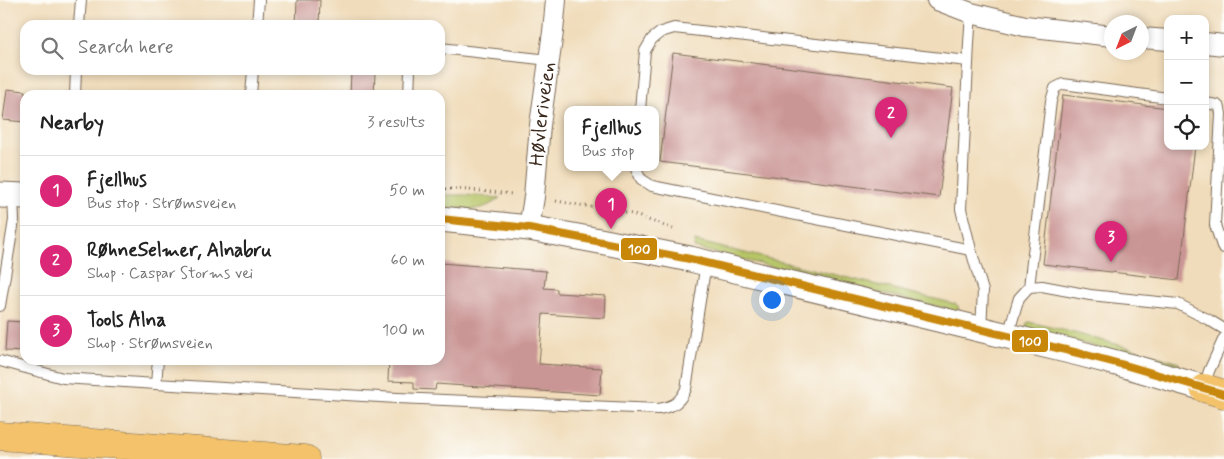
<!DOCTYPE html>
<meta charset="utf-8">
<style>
:root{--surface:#fff;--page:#f2f2f2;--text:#222;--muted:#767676;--line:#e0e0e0;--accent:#db2777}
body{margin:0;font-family:Mynerve,sans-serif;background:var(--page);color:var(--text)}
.controls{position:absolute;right:15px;top:15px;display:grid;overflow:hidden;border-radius:10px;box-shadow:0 2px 8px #0003}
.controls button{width:45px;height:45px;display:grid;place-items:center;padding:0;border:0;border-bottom:1px solid var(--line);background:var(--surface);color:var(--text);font:25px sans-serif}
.compass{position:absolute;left:1104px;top:15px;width:45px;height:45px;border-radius:50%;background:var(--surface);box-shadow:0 2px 8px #0003;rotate:222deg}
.you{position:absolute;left:771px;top:299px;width:18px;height:18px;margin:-12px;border:4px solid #fff;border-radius:50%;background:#1a73e8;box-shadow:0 0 0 8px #1a73e833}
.badge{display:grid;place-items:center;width:32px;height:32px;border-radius:50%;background:var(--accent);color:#fff;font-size:16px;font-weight:700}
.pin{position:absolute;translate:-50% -41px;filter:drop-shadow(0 1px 2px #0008)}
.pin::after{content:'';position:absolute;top:26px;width:18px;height:15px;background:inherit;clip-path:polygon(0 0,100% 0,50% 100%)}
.popup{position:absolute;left:564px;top:106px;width:95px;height:65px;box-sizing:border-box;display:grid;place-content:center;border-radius:10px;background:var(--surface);filter:drop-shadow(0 1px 4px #0005);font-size:16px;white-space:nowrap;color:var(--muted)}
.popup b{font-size:19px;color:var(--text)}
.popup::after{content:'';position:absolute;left:50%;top:100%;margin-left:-10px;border:10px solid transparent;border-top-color:var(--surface)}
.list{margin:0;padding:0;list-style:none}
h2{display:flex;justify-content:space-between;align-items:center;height:65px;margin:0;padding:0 20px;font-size:21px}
h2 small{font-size:16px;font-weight:400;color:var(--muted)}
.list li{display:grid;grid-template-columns:32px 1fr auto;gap:15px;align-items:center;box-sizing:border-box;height:70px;padding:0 20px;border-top:1px solid var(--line)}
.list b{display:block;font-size:19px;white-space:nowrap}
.list p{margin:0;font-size:16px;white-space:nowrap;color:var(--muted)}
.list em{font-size:16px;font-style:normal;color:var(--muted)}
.icon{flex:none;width:28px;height:28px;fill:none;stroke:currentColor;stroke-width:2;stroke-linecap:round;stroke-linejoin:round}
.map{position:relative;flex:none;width:1224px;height:459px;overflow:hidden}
.search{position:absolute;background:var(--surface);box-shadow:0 2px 8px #0003;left:20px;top:20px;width:425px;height:55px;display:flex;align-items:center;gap:12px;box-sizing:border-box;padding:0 18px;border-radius:15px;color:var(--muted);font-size:19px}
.panel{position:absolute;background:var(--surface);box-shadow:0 2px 8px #0003;left:20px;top:90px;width:425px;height:275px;border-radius:15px}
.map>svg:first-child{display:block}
.green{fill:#b6c466;stroke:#787742}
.building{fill:#ca9695}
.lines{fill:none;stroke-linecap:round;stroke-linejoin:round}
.service-casing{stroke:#7a6855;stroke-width:12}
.minor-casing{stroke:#7a6855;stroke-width:22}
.tertiary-casing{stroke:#7a6855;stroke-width:27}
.trunk-casing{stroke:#7a6855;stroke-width:29}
.motorway-casing{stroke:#7a6855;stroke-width:29}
.path{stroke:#7a6855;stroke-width:3;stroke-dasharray:1 4;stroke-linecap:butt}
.service{stroke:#fff;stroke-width:10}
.minor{stroke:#fff;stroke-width:20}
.tertiary{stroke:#fff;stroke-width:25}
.trunk{stroke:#f3c26a;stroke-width:28}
.motorway{stroke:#f3c26a;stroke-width:28}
.bus-1-casing{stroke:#fdfcf7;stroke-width:11}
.bus-1{stroke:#c88708;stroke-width:8}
.labels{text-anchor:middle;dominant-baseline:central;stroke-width:5;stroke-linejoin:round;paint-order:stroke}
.street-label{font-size:20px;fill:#3b2a1e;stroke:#fdfcf7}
.line-badge{stroke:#fdfcf7;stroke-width:2}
.badge-label{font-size:14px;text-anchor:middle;font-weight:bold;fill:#fff}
</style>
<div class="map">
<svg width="1224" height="459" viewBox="0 0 1224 459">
<rect width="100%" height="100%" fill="#fdfcf7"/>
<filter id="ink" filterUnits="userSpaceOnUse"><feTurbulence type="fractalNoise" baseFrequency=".02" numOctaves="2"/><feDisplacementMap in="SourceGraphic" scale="10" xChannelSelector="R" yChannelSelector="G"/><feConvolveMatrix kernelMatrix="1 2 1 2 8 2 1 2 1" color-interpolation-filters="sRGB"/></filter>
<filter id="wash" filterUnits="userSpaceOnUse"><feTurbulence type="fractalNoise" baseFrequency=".0096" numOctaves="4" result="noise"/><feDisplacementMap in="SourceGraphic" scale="20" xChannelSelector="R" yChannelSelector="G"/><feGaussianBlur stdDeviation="1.12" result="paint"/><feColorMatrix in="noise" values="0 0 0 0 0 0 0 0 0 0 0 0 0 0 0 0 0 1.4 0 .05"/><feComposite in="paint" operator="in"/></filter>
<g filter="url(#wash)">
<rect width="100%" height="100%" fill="#f0dcba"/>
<!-- green -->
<g class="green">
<path d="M440,195H466L500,198C480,214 464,209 440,207Z"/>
<polygon points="695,241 956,304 958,306 959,312 694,248"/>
<polygon points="1029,322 1067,331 1138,350 1179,363 1178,369 1026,328 1027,323"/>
</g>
<g id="blocks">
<!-- building -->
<g class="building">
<polygon points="297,0 320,0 319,25 296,25"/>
<polygon points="673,53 953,88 939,197 660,162"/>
<polygon points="351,72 375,73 374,95 350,95"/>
<polygon points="7,89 25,91 25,122 3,120"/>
<polygon points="1063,95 1168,108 1168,146 1195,146 1179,280 1043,264"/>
<polygon points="440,263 546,271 544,288 557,289 557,293 606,296 605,318 543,314 539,364 602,368 600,395 436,384 435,390 414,389 414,382 388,381 389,360 440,360"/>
<polygon points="7,321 25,322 25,352 5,351"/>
</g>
</g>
</g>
<g filter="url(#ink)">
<use href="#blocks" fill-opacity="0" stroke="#7a6855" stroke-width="1"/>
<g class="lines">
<defs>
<g id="service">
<polyline points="971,13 969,43 961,209 971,250 983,291 981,329"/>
<polyline points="79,25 81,0"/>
<polyline points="257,25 259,0"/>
<polyline points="440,48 549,60"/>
<polyline points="75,95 76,70"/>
<polyline points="251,95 253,70"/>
<polyline points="409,95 410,70"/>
<polyline points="1205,103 1217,105 1220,108 1221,114 1215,225 1222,246 1224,248"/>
<polyline points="640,110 645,51 652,39 661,32 674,28 968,61"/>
<polyline points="636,168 641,179 652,186 971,250"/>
<polyline points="1029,287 1051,101 1055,88 1063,84 1168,98"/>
<polyline points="0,306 14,220 13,196"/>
<polyline points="1008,335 1019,298 1029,287 1042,286 1090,295 1178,304 1209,320 1224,329"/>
<path d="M158,360L156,384L397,398L659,409C674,406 679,403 686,389L706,263"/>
<polyline points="0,361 63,378 156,384"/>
<polyline points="1204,387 1209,371 1224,338"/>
</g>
<g id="minor">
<polyline points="937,0 971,13 1025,26 1112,36"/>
<polyline points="1142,38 1168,40"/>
<polyline points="1205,43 1224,45"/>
<path id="s1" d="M529,228L534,197L540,125L553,32L556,0"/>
</g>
<g id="tertiary">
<polyline points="0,195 25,196"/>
<polyline points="440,219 529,228 605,242 690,259 1078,353 1128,366 1204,388"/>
</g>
<polyline id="trunk" points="1204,388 1224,394"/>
<polyline id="motorway" points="0,436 305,459"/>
</defs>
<!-- service casing -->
<use href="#service" class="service-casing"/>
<!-- minor casing -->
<use href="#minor" class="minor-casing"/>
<!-- tertiary casing -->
<use href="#tertiary" class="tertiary-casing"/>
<!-- trunk casing -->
<use href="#trunk" class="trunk-casing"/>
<!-- motorway casing -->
<use href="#motorway" class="motorway-casing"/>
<!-- path -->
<g class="path">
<polyline points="440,189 458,189 513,194"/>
<polyline points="556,201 632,214 673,229"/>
</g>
<!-- service -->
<use href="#service" class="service"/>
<!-- minor -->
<use href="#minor" class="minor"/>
<!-- tertiary -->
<use href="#tertiary" class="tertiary"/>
<!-- trunk -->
<use href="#trunk" class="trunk"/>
<!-- motorway -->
<use href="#motorway" class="motorway"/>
<defs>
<polyline id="bus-1" points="440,219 529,228 690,259 1078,353 1128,366 1224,394"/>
</defs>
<!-- bus-1 casing -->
<use href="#bus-1" class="bus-1-casing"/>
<!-- bus-1 -->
<use href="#bus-1" class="bus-1"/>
</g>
</g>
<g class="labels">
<!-- street labels -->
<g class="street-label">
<text stroke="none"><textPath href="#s1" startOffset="115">Høvleriveien</textPath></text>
</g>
</g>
<g class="line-badge">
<rect x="620" y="237" width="38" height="24" rx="5" fill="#c88708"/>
<rect x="1011" y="329" width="38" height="24" rx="5" fill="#c88708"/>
</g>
<g class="badge-label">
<text x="639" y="254">100</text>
<text x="1030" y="346">100</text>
</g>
</svg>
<div class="controls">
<button>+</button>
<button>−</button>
<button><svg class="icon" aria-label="locate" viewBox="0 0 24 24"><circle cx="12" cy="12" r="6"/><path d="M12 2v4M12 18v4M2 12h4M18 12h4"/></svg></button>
</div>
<svg class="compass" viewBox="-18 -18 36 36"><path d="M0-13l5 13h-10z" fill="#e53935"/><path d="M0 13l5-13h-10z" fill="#767676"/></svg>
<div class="you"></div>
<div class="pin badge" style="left:611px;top:229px">1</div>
<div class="popup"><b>Fjellhus</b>Bus stop</div>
<div class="pin badge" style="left:891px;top:138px">2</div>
<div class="pin badge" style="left:1111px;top:262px">3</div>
<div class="search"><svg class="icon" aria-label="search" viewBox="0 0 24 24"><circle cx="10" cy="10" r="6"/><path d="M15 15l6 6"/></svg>Search here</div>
<section class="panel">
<h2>Nearby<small>3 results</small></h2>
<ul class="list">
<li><span class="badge">1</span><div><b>Fjellhus</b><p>Bus stop · Strømsveien</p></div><em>50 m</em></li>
<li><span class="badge">2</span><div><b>RøhneSelmer, Alnabru</b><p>Shop · Caspar Storms vei</p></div><em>60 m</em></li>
<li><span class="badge">3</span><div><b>Tools Alna</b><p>Shop · Strømsveien</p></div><em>100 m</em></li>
</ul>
</section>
</div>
